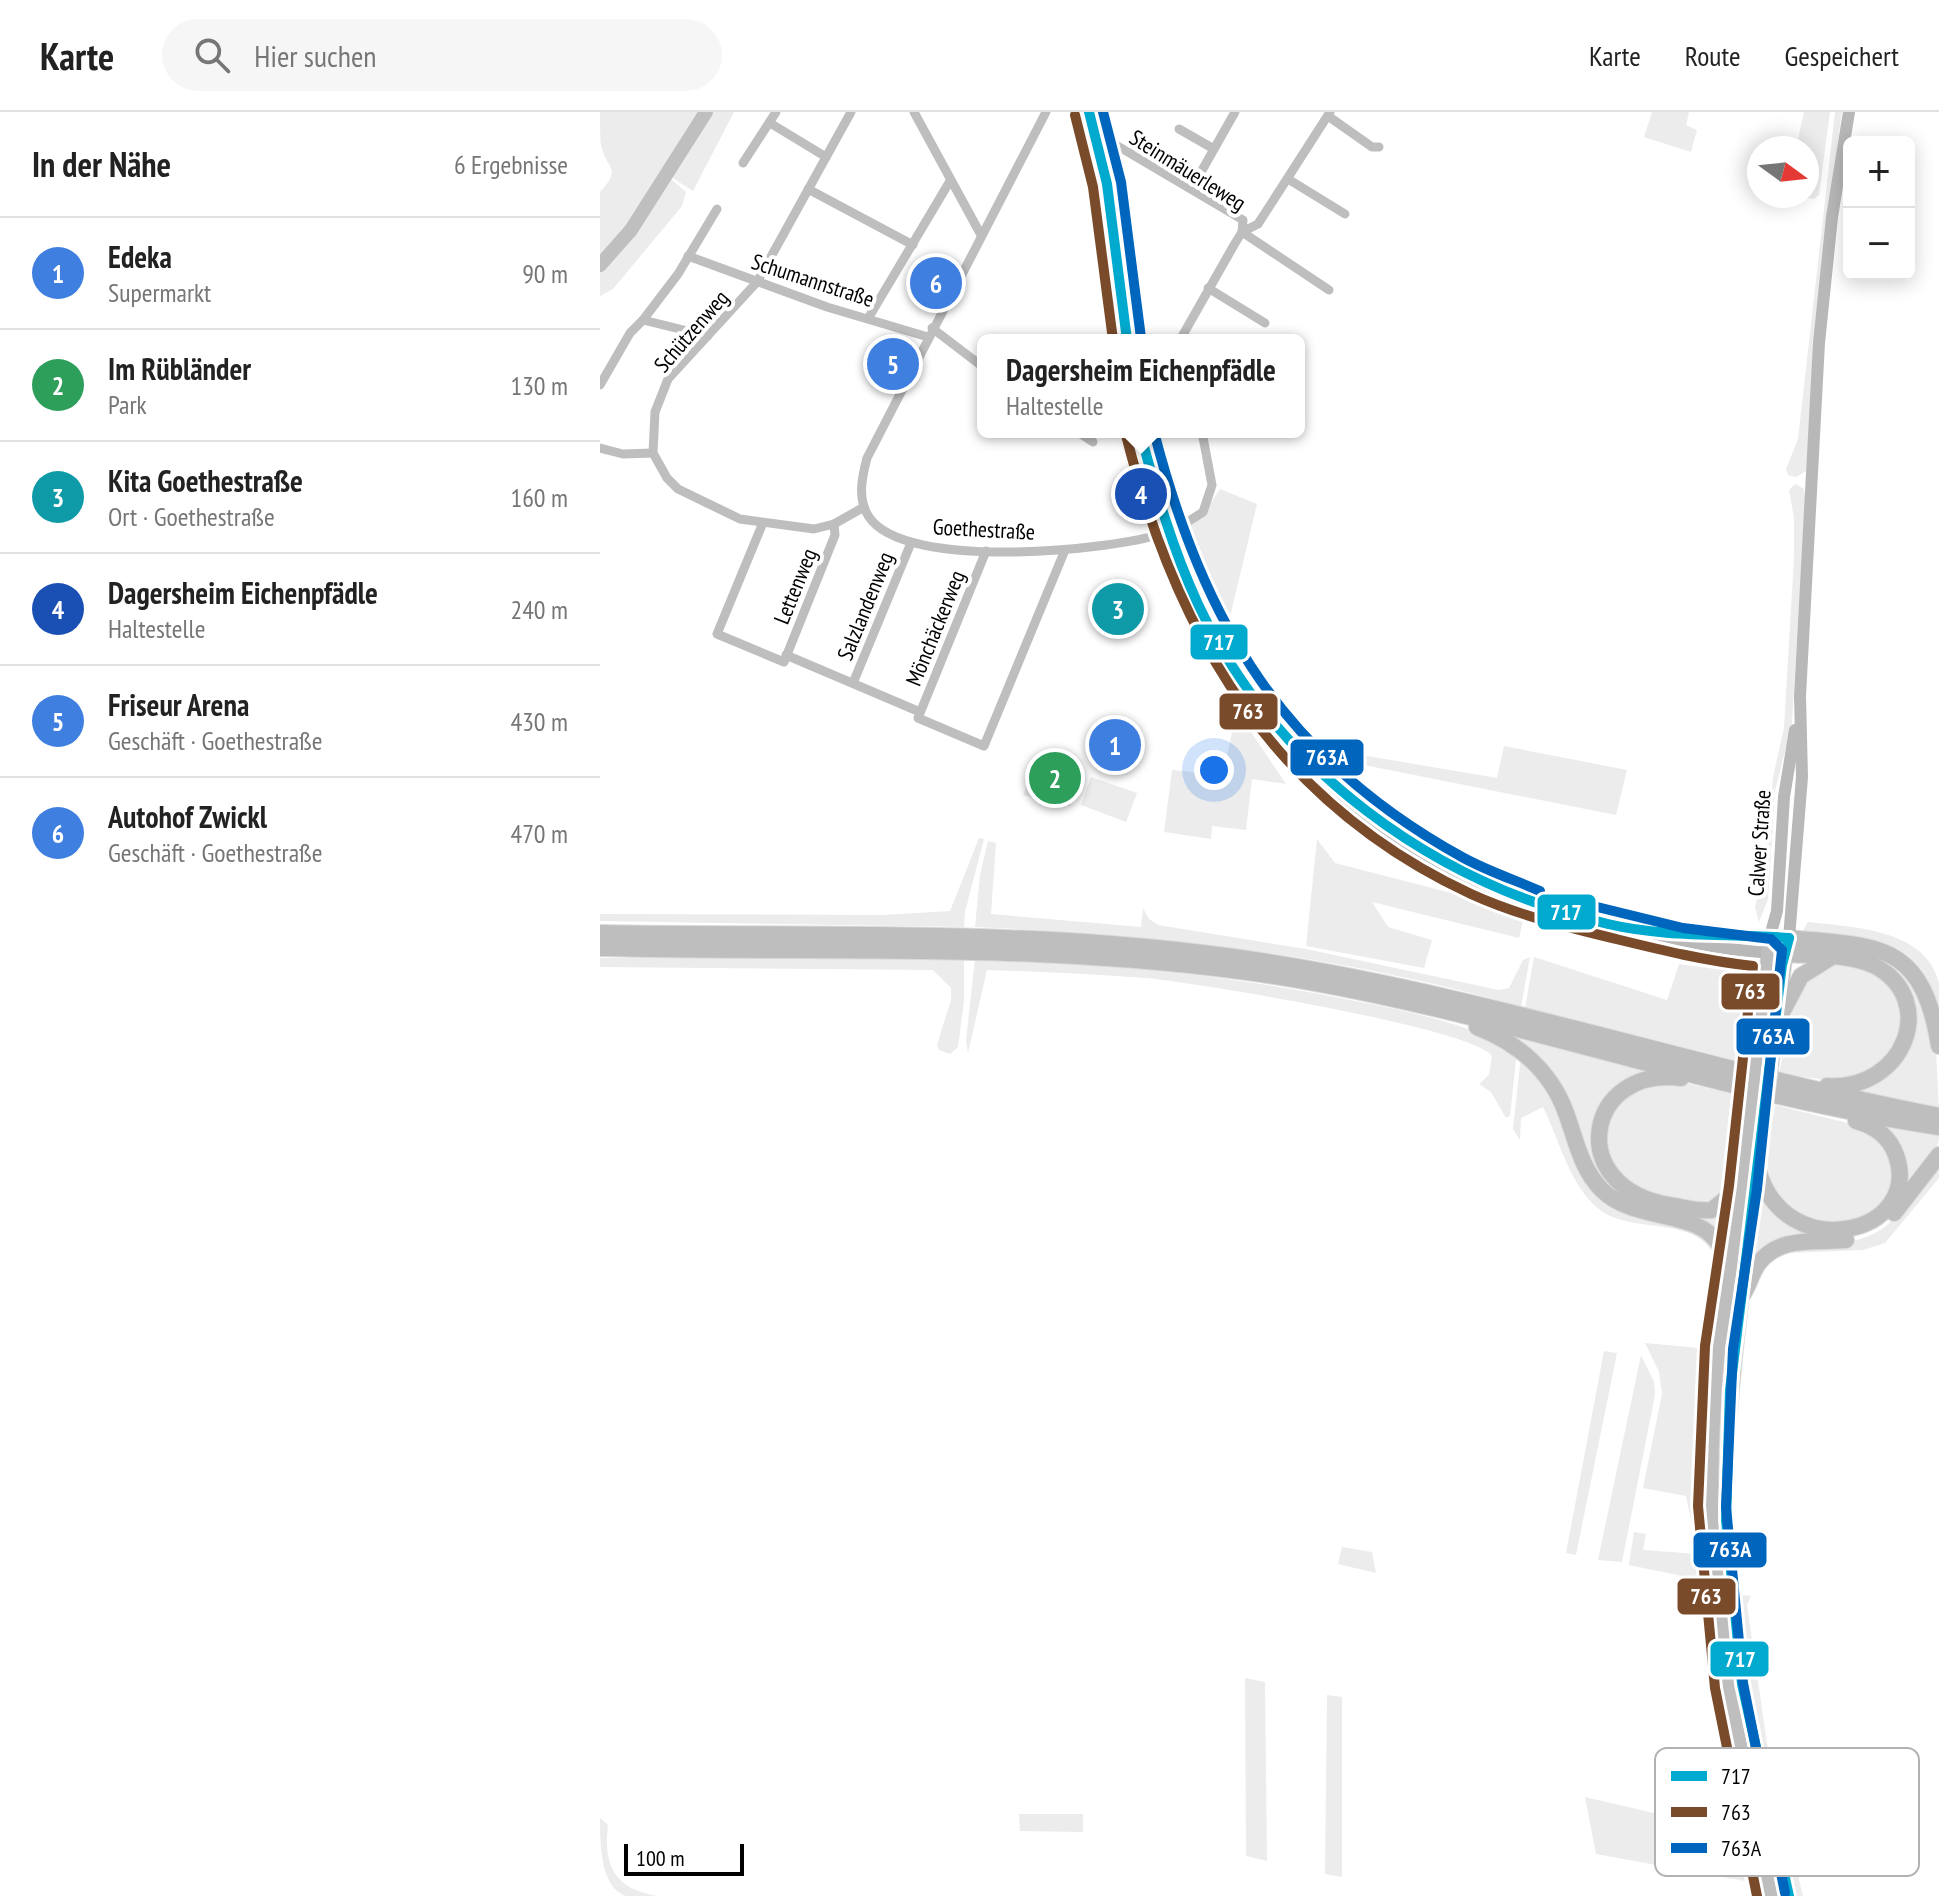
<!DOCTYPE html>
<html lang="de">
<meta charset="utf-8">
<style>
:root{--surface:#fff;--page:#f6f6f6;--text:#222;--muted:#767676;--line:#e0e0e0;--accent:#d93025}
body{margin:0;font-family:"PT Sans Narrow",sans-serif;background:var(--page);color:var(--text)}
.controls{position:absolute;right:24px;top:24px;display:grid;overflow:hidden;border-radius:12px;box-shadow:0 4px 20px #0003}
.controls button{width:72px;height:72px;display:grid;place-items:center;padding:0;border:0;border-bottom:2px solid var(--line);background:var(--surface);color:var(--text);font:40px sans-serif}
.compass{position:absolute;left:1147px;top:24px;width:72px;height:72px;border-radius:50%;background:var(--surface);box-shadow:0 4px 20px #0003;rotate:105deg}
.scale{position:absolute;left:24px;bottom:20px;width:120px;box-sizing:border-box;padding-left:8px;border:4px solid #000;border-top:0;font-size:22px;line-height:28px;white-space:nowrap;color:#000;-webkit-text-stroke:6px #fff;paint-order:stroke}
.you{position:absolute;left:614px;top:658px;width:28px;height:28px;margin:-20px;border:6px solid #fff;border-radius:50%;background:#1a73e8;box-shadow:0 0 0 12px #1a73e833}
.badge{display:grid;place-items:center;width:52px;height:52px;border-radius:50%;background:var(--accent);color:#fff;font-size:26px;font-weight:700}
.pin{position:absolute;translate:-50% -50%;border:4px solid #fff;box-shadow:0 2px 8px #0006}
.popup{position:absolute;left:377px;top:222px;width:328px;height:104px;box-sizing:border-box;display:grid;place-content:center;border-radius:12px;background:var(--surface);filter:drop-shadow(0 2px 6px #0005);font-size:26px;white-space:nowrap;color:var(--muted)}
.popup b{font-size:30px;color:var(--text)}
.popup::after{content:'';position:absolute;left:50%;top:100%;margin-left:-16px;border:16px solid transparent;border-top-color:var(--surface)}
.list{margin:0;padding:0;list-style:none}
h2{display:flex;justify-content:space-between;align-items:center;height:104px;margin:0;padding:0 32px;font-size:34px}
h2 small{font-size:26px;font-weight:400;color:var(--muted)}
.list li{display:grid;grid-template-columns:52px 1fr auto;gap:24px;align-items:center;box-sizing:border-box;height:112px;padding:0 32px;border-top:2px solid var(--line)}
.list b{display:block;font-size:30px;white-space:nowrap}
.list p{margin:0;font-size:26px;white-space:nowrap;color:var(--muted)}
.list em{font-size:26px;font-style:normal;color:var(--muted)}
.icon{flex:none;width:44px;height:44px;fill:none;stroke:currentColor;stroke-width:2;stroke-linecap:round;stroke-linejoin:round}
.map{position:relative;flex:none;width:1339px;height:1784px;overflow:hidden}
header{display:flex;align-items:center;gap:48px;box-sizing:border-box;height:112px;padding:0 40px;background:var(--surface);border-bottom:2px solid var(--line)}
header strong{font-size:38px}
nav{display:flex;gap:44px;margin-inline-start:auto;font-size:28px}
.search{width:560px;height:72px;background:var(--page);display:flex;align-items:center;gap:20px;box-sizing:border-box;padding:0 28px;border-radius:44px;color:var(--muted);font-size:30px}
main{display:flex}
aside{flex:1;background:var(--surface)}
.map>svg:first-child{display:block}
.green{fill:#ececec}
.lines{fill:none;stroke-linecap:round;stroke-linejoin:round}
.river{stroke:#bfbfbf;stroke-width:14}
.primary-casing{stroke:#dbdbdb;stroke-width:16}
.highway-casing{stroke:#dbdbdb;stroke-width:18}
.street{stroke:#bebebe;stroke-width:9}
.secondary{stroke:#b8b8b8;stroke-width:12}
.primary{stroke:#bebebe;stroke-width:14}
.highway{stroke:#bebebe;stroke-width:16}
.primary-bridge-casing{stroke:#dbdbdb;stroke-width:16;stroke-linecap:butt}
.primary-bridge{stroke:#bebebe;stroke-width:14}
.bus-1-casing{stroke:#fff;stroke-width:16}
.bus-2-casing{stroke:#fff;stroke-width:16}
.bus-3-casing{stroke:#fff;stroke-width:16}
.bus-1{stroke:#00a9ce;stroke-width:10}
.bus-2{stroke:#7a4b2a;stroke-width:10}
.bus-3{stroke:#0065bd;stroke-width:10}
.labels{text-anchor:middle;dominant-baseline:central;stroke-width:8;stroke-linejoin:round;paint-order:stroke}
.street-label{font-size:22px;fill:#000;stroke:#fff}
.key{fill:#fff;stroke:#b2b2b2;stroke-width:2}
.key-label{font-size:22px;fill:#000}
.line-badge{stroke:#fff;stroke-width:3}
.badge-label{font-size:22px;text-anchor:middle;font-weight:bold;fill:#fff}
</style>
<header>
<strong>Karte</strong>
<div class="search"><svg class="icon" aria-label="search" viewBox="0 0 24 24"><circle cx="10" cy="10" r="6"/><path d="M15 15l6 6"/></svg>Hier suchen</div>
<nav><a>Karte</a><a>Route</a><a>Gespeichert</a></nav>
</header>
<main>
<aside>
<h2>In der Nähe<small>6 Ergebnisse</small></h2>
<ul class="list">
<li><span class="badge" style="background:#3f7fe0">1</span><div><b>Edeka</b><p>Supermarkt</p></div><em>90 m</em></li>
<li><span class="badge" style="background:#2e9e5b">2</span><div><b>Im Rübländer</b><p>Park</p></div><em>130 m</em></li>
<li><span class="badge" style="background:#0f9aa8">3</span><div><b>Kita Goethestraße</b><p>Ort · Goethestraße</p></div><em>160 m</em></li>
<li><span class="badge" style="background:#1a4fb4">4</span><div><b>Dagersheim Eichenpfädle</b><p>Haltestelle</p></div><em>240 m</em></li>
<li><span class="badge" style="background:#3f7fe0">5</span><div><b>Friseur Arena</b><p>Geschäft · Goethestraße</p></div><em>430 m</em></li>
<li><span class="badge" style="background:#3f7fe0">6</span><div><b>Autohof Zwickl</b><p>Geschäft · Goethestraße</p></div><em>470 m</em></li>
</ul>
</aside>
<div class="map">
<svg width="1339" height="1784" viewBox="0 0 1339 1784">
<rect width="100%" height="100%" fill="#fff"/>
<!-- green -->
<g class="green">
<path d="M0,0H134L93,79L63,60L86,80L82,94L13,177L0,184V80C22,56 8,59 1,34C0,24 0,10 0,0Z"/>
<polygon points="1052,0 1089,0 1086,13 1097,18 1091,40 1044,25"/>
<polygon points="1204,0 1230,0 1219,83 1214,87 1196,84 1207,84 1207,36 1196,36"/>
<polygon points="1235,0 1242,0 1222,143 1206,359 1196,365 1188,363 1186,357 1198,327"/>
<polygon points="1195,372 1204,377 1205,387 1192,612 1175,679 1168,787 1159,810 1155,795 1165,759 1173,665 1184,616 1194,446 1194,406 1189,378"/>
<polygon points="620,377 657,392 628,513 579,417 603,402"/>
<polygon points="637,599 686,672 652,667 646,718 612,714 611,727 564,720 572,658 632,664 623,661"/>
<polygon points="904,634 1027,658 1016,703 729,646 732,638 897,666"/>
<polygon points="438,644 483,663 470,694 423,683"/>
<polygon points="491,665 537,681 526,710 481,693"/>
<polygon points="379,726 384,727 365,800 364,815 0,809 0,802 283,803 350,799"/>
<polygon points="717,727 735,751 925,800 919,826 772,790 788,815 832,828 824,856 706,834"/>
<path d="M388,729L396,731L391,802L541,815L543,796L549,807L558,813L706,837L899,878L909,876L923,848L930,845L921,895C743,843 559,823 375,815L380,763Z"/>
<path d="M1208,810C1252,815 1328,817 1339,872C1339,882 1339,894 1339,904C1334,889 1330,870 1321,857C1297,822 1244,824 1207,820L1203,818Z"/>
<polygon points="992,813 1032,823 1080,842 1143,849 1150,854 1081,848 989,824"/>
<polygon points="1261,841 1292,853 1315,872 1336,937 1339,999 1247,981 1285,965 1304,943 1300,870"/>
<polygon points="364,845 364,889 358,935 350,942 339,938 337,933 351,888 351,876 333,858 0,855 0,846"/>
<polygon points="934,845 1067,888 1079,852 1151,862 1150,954 925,896"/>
<path d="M375,846C503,851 629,863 755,889C812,900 866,911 917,939L910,1004L906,1006L891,980L879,972L889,963L892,944C873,916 593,870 545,866C492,862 439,860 387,858L368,941L366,929Z"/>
<path d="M1235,851C1278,858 1288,864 1305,904L1287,953L1244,971L1179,961L1198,872Z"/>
<polygon points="913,924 1055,960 1003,996 1009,1070 1029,1088 1102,1104 1134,1086 1130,1122 1122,1129 1037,1094 1001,1069"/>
<path d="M921,943L942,965L991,1071L1111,1129L1123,1152L1111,1470L1029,1453L1034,1420L1046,1422L1043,1438L1098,1442L1086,1384L1043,1376L1062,1282L1059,1260L1045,1231L1110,1237L1113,1142C1095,1104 1032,1122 1000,1098C970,1075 959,1027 943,995L921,1006L920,1028L913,1017Z"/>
<path d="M1077,969L1146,985L1133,1070L1112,1093L1041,1084L1005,1042C1010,982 1021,981 1077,969Z"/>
<polygon points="1175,993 1264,1015 1293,1045 1293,1072 1277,1098 1237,1113 1202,1104 1181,1091 1168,1069 1167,1042"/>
<path d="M1286,1015L1339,1023C1339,1043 1326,1049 1316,1065C1295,1095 1275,1124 1234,1125C1217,1126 1201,1123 1185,1129C1171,1134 1161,1151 1150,1153L1161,1085C1171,1094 1179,1106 1193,1113C1237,1133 1303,1119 1303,1060C1303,1041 1293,1030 1286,1015Z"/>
<path d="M1339,1050V1066L1285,1131L1263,1138L1188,1141L1187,1137C1284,1129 1282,1127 1339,1050Z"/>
<polygon points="1004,1239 1017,1241 976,1443 966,1441"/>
<polygon points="1041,1243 1054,1270 1055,1283 1022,1450 998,1448"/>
<polygon points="742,1435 772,1440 776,1461 738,1452"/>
<polygon points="1095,1476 1111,1478 1163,1784 1155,1784 1123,1631 1103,1507 1091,1489 1097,1482 1093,1481"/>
<polygon points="1136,1482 1151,1484 1147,1493 1168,1639 1203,1784 1194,1784 1160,1643"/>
<polygon points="645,1566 665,1570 667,1749 646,1744"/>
<polygon points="727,1583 742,1585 742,1765 725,1762"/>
<polygon points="985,1685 1135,1720 1145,1769 996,1742"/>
<polygon points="419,1702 483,1702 483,1720 420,1719"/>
<path d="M0,1706L8,1713C3,1754 15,1777 57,1784C48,1784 35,1784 26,1784C0,1776 0,1730 0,1706Z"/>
</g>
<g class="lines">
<!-- river -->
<polyline class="river" points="0,153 31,118 106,0"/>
<defs>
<g id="primary">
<polyline points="1159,938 1170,824"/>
<polyline points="1173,941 1187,831"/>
<path d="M1164,1006C1149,1140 1126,1271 1126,1406C1126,1533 1156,1662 1189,1784"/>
<polyline points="1147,1038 1151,1003"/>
<polyline points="1130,1165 1145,1059"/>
<path d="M1122,1225C1114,1252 1115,1282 1113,1310C1104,1470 1135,1629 1171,1784"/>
</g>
<g id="highway">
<path d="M0,821C221,825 441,815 661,849C890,884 1111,960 1339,1004"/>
<path d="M1189,826C1280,835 1322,829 1339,934"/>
<path d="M0,836C231,842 451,829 681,865C903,901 1116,982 1339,1015"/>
<path d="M1184,842C1212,844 1250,841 1275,854C1339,888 1305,979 1227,974"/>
<polyline points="1176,912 1201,864 1230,846"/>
<path d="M877,915C918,931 951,959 966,1001C976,1028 981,1057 1002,1078C1035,1111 1099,1096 1120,1134C1136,1162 1118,1205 1119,1236"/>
<path d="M1081,966C986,953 963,1075 1069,1093C1083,1095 1098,1100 1112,1098L1133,1081L1148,1028"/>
<path d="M1158,1057C1184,1155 1324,1123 1296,1043C1289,1024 1275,1014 1256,1009"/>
<polyline points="1294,1101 1339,1043"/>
<path d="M1140,1186C1149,1176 1150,1163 1158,1152C1180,1123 1214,1131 1246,1128"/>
</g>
</defs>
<!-- primary casing -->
<use href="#primary" class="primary-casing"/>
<!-- highway casing -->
<use href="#highway" class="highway-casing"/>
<!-- street -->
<g class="street">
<polyline points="251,0 157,170 68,267 55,300 53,341 67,366 78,377 140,407 214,417 234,412 264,395"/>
<polyline points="314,0 381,123"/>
<path d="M446,0L267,346C262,365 257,387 269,405C305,459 509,439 565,421C579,416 591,408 603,400L612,373L602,320"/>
<polyline points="728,4 772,35 779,35"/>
<polyline points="170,11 226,45"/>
<polyline points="579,17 614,37"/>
<polyline points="499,35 516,33 643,108 642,120 729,178"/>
<polyline points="143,51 176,0"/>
<polyline points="688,67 745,102"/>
<polyline points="592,76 635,0"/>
<polyline points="208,77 313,133"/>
<polyline points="88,144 227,195 328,225"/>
<polyline points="608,176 665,211"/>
<polyline points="269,205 350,69"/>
<polyline points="43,208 78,162 117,97"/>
<polyline points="332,216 383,255"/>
<polyline points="580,228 634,133 642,120 658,112 730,0"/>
<polyline points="0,273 30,221 43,208 108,224"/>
<polyline points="478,320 493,330"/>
<polyline points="0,336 23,342 53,341"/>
<polyline points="162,413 117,522 184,550 235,423 234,412"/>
<polyline points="386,439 318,606 384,634 465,438"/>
<polyline points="186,543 320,600"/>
<polyline points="253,571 311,431"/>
</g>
<!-- secondary -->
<g class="secondary">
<polyline points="489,0 507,72 527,228"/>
<path d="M540,320C578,512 694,686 877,769C932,793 987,804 1045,819C1088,831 1131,839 1176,841"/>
<polyline points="1044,819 1189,826 1202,665 1200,584 1219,231 1232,105 1249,0"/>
<polyline points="1170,824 1177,799 1184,685 1195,618"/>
</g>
<!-- primary -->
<use href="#primary" class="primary"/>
<!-- highway -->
<use href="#highway" class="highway"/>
<defs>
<g id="primary-bridge">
<polyline points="1151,1003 1159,938"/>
<polyline points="1164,1006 1173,941"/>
</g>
</defs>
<!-- primary-bridge casing -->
<use href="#primary-bridge" class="primary-bridge-casing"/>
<!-- primary-bridge -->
<use href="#primary-bridge" class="primary-bridge"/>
<defs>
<g id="bus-1">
<polyline points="489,0 507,72 527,228"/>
<path d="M540,320C556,379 572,436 598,492C676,658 833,771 1008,812C1067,826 1129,821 1189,826"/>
<polyline points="1189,826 1182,853 1130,1278 1126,1408 1142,1572 1189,1784"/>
</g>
<g id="bus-2">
<polyline points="475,3 493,75 513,228"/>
<path d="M526,323C577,526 675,691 871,782C917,803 967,815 1016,827C1061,838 1106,849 1153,854L1129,1074L1105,1234L1098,1394L1115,1576L1157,1784"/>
</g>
<g id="bus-3">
<polyline points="503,0 521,70 541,226"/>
<path d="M554,320C604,512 684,647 862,745C887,759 915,768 940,779"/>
<polyline points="989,793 1083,816 1171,827 1182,838 1157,1077 1133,1237 1126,1395 1143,1571 1185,1781"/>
</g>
</defs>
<!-- bus-1 casing -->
<use href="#bus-1" class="bus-1-casing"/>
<!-- bus-2 casing -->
<use href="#bus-2" class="bus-2-casing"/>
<!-- bus-3 casing -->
<use href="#bus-3" class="bus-3-casing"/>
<!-- bus-1 -->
<use href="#bus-1" class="bus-1"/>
<!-- bus-2 -->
<use href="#bus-2" class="bus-2"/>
<!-- bus-3 -->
<use href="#bus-3" class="bus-3"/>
</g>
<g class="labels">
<!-- street labels -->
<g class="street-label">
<text transform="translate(588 58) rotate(32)">Steinmäuerleweg</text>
<text transform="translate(213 168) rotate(18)">Schumannstraße</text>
<text transform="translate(91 219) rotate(-49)">Schützenweg</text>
<text transform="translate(384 417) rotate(3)">Goethestraße</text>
<text transform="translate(195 474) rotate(-68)">Lettenweg</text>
<text transform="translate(265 494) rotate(-68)">Salzlandenweg</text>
<text transform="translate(335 516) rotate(-68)">Mönchäckerweg</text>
<text transform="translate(1159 731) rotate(-86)">Calwer Straße</text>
</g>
</g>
<!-- legend -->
<rect x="1055" y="1636" width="264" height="128" rx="12" class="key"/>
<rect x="1071" y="1659" width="36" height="10" fill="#00a9ce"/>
<rect x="1071" y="1695" width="36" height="10" fill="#7a4b2a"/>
<rect x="1071" y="1731" width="36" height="10" fill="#0065bd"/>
<g class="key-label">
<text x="1121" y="1672">717</text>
<text x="1121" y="1708">763</text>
<text x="1121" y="1744">763A</text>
</g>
<g class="line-badge">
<rect x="589" y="511" width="60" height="38" rx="8" fill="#00a9ce"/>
<rect x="618" y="580" width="61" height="39" rx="8" fill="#7a4b2a"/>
<rect x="689" y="626" width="76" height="39" rx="8" fill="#0065bd"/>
<rect x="936" y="781" width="61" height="38" rx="8" fill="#00a9ce"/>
<rect x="1120" y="860" width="61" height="39" rx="8" fill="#7a4b2a"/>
<rect x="1135" y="905" width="76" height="39" rx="8" fill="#0065bd"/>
<rect x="1092" y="1419" width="76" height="38" rx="8" fill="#0065bd"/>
<rect x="1076" y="1465" width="61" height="39" rx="8" fill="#7a4b2a"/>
<rect x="1109" y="1528" width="61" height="38" rx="8" fill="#00a9ce"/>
</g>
<g class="badge-label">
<text x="619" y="538">717</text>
<text x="648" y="607">763</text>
<text x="727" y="653">763A</text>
<text x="966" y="808">717</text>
<text x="1150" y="887">763</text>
<text x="1173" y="932">763A</text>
<text x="1130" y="1445">763A</text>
<text x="1106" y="1492">763</text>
<text x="1140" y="1555">717</text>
</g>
</svg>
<div class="controls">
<button>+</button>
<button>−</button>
</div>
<svg class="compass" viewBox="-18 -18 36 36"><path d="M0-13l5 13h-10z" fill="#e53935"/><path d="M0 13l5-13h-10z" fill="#767676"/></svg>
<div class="scale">100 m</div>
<div class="you"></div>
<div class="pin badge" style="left:515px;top:633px;background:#3f7fe0">1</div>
<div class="pin badge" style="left:455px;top:666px;background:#2e9e5b">2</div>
<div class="pin badge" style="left:518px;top:497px;background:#0f9aa8">3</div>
<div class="pin badge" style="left:541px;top:382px;background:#1a4fb4">4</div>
<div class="popup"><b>Dagersheim Eichenpfädle</b>Haltestelle</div>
<div class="pin badge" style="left:293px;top:252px;background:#3f7fe0">5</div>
<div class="pin badge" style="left:336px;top:171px;background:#3f7fe0">6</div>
</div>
</main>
